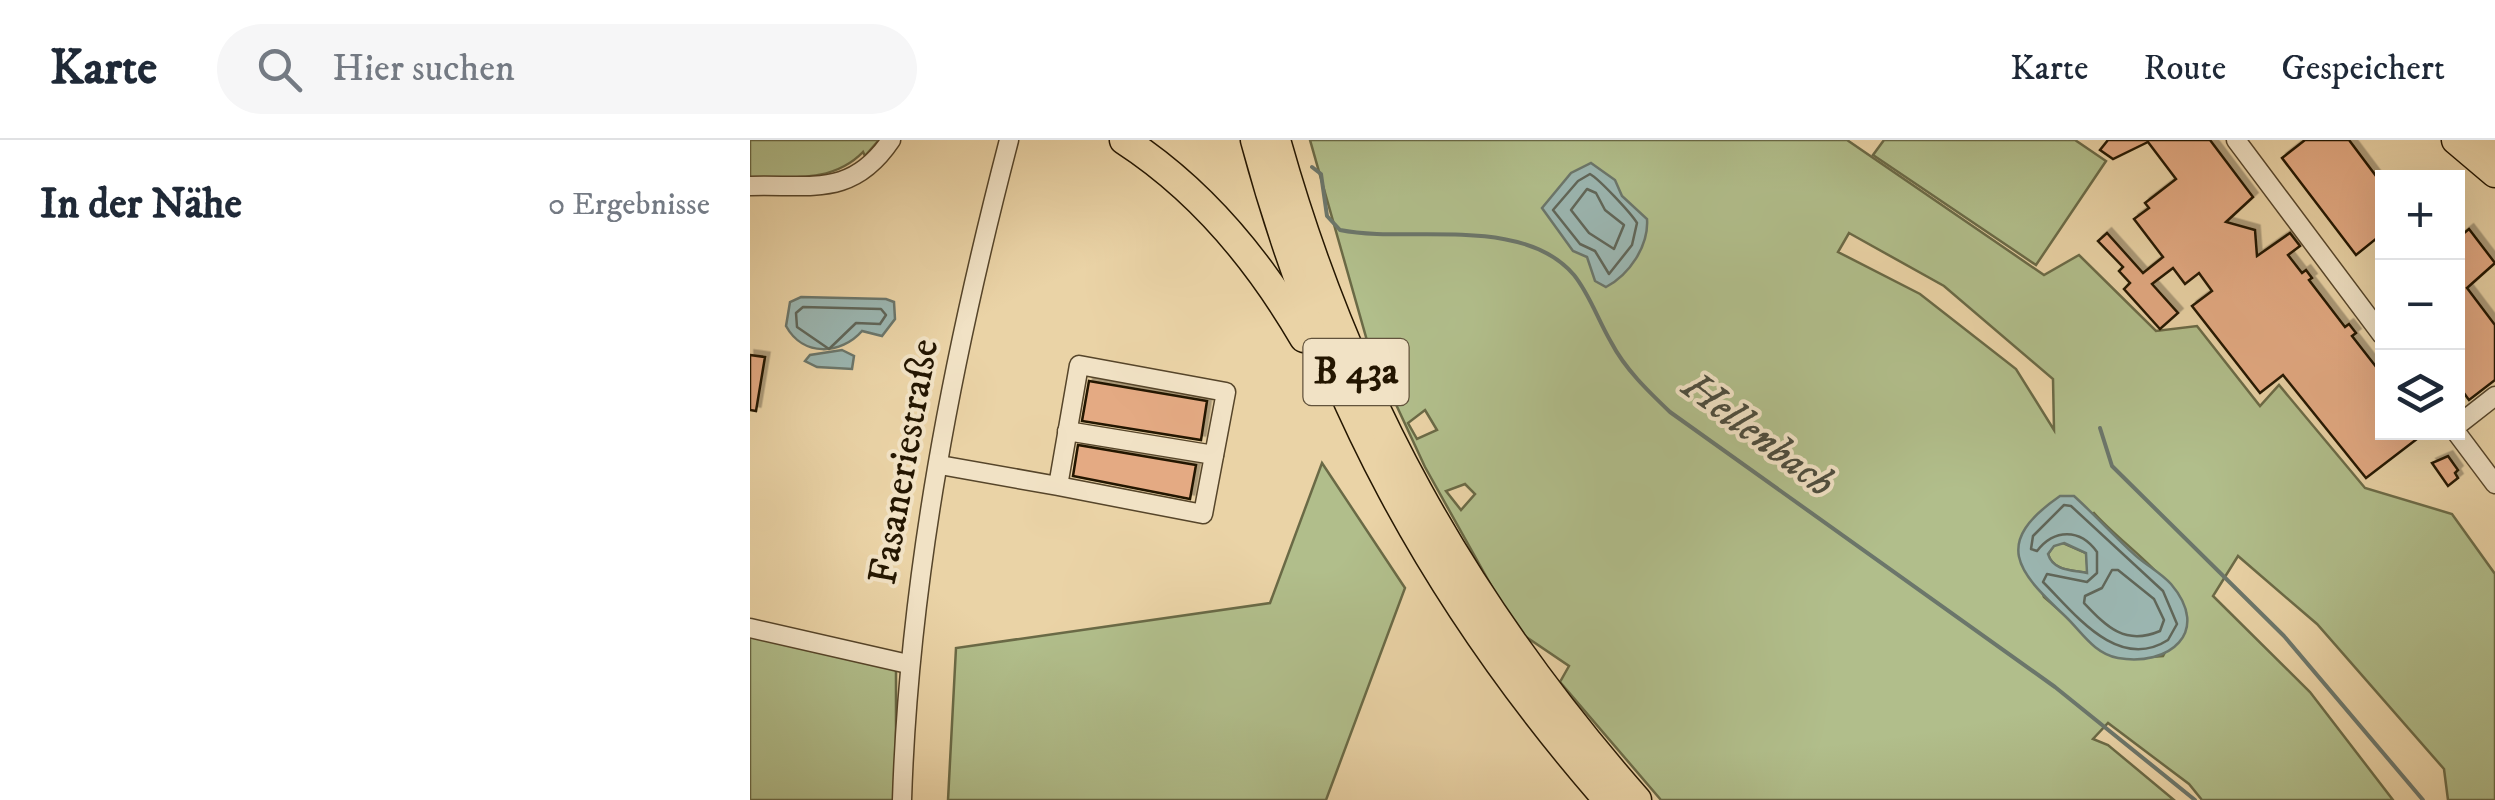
<!DOCTYPE html>
<html lang="de">
<meta charset="utf-8">
<style>
:root{--surface:#fff;--page:#f6f6f7;--text:#1f2937;--muted:#747a83;--line:#e0e1e3}
body{margin:0;font-family:"IM FELL DW Pica",serif;background:var(--page);color:var(--text)}
.controls{position:absolute;right:30px;top:30px;display:grid;overflow:hidden;border-radius:0px;box-shadow:0 10px 40px #0002}
.controls button{width:90px;height:90px;display:grid;place-items:center;padding:0;border:0;border-bottom:2px solid var(--line);background:var(--surface);color:var(--text);font:50px sans-serif}
.list{margin:0;padding:0;list-style:none}
h2{display:flex;justify-content:space-between;align-items:center;height:130px;margin:0;padding:0 40px;font-size:42px}
h2 small{font-size:32px;font-weight:400;color:var(--muted)}
.icon{flex:none;width:55px;height:55px;fill:none;stroke:currentColor;stroke-width:2;stroke-linecap:round;stroke-linejoin:round}
.map{position:relative;flex:none;width:1745px;height:660px;overflow:hidden}
header{display:flex;align-items:center;gap:60px;box-sizing:border-box;height:140px;padding:0 50px;background:var(--surface);border-bottom:2px solid var(--line)}
header strong{font-size:48px}
nav{display:flex;gap:55px;margin-inline-start:auto;font-size:35px}
.search{width:700px;height:90px;background:var(--page);display:flex;align-items:center;gap:25px;box-sizing:border-box;padding:0 35px;border-radius:55px;color:var(--muted);font-size:38px}
main{display:flex}
aside{flex:1;background:var(--surface)}
.map>svg:first-child{display:block}
.green{fill:#b1be8b;stroke:#6a6a46;stroke-width:2.5;fill-rule:evenodd}
.water{fill:#9bb6b1;stroke:#6b766b;stroke-width:2.5;fill-rule:evenodd}
.lines{fill:none;stroke-linecap:round;stroke-linejoin:round}
.shore{stroke:#606659;stroke-width:2.5}
.stream{stroke:#6b766b;stroke-width:4}
.building{fill:#e4aa83;stroke:#241601;stroke-width:2.5;filter:url(#shadow)}
.minor-casing{stroke:#56452a;stroke-width:21}
.highway-casing{stroke:#241601;stroke-width:31}
.minor{stroke:#f1e2c5;stroke-width:18}
.highway{stroke:#ead3a6;stroke-width:28}
.labels{text-anchor:middle;dominant-baseline:central;stroke-width:8;stroke-linejoin:round;paint-order:stroke}
.shield{fill:#f1e2c5;stroke:#62533c;stroke-width:2.5}
.shield-label{font-size:38px;font-weight:bold;fill:#241601}
.street-label{font-size:40px;fill:#241601;stroke:#f1e2c5}
.water-label{font-size:42px;font-style:italic;fill:#4e4e3f;stroke:#f1e2c5}
</style>
<header>
<strong>Karte</strong>
<div class="search"><svg class="icon" aria-label="search" viewBox="0 0 24 24"><circle cx="10" cy="10" r="6"/><path d="M15 15l6 6"/></svg>Hier suchen</div>
<nav><a>Karte</a><a>Route</a><a>Gespeichert</a></nav>
</header>
<main>
<aside>
<h2>In der Nähe<small>0 Ergebnisse</small></h2>
<ul class="list">
</ul>
</aside>
<div class="map">
<svg width="1745" height="660" viewBox="0 0 1745 660">
<defs>
<filter id="shadow"><feDropShadow dx="4.5" dy="-4.5" stdDeviation="0" flood-color="#0004"/></filter>
</defs>
<rect width="100%" height="100%" fill="#ead3a6"/>
<filter id="stains"><feTurbulence type="fractalNoise" baseFrequency=".002" numOctaves="4"/><feColorMatrix values="0 0 0 0 .2 0 0 0 0 .09 0 0 0 0 .02 0 0 0 .5 -.17"/></filter>
<radialGradient id="worn" r=".72"><stop offset=".6" stop-color="#630" stop-opacity="0"/><stop offset="1" stop-color="#630" stop-opacity=".3"/></radialGradient>
<!-- green -->
<g class="green">
<path d="M0,0H129L115,16L113,12C83,43 41,37 0,38Z"/>
<path d="M560,0H1097L1294,135L1329,115L1406,191L1447,186L1510,266L1529,245L1615,348L1702,374L1745,434V660H1698L1694,629L1567,484L1488,416L1463,456L1560,552L1643,660H1452L1439,644L1358,583L1343,599L1358,605L1424,660H911L810,542L819,526L766,490L675,327L618,204ZM1099,93L1194,146L1303,239L1304,290L1266,229L1170,154L1088,112ZM675,270L687,290L667,299L658,283ZM715,344L725,354L711,370L696,351ZM1344,373C1374,406 1417,432 1436,473L1413,516L1388,518L1316,476L1294,457L1271,399Z"/>
<polygon points="1134,0 1325,0 1356,21 1286,125 1123,15"/>
<polygon points="572,323 655,448 576,660 198,660 206,508 520,463"/>
<path d="M1313,403L1336,413L1338,433C1322,430 1303,431 1298,414L1304,405Z"/>
<polygon points="0,495 146,529 146,660 0,660"/>
</g>
<!-- water -->
<g class="water">
<path d="M841,23L865,40L872,56L897,79C899,106 879,135 856,147L845,141L837,117L823,111L792,68L821,33Z"/>
<path d="M51,157L136,159L144,162L145,179L132,196L112,191C91,215 53,217 36,186L40,162Z"/>
<polygon points="92,210 104,216 102,229 67,227 55,221 60,215"/>
<path d="M1310,356H1324C1345,375 1364,396 1385,415C1396,425 1411,433 1421,444C1462,492 1419,527 1368,518C1344,514 1331,491 1315,476C1267,431 1242,403 1310,356ZM1314,403L1336,413L1337,433C1322,430 1303,431 1298,414L1304,406Z"/>
</g>
<g class="lines">
<!-- shore -->
<g class="shore">
<path d="M840,34C849,39 881,73 887,83L882,105L859,134L845,111L830,104L803,70L828,41Z"/>
<polygon points="837,49 846,53 855,70 874,85 864,109 839,93 821,70"/>
<polygon points="53,167 131,169 136,175 130,184 106,183 79,209 47,187 46,173"/>
<path d="M1314,365L1321,366L1413,451L1427,484L1418,500C1368,532 1325,474 1293,442L1297,434L1337,442L1347,433V412C1330,388 1304,389 1287,411L1281,409L1283,396Z"/>
<path d="M1362,430H1368L1404,459L1414,480L1410,491C1375,506 1357,487 1334,463L1335,456L1352,448Z"/>
</g>
<!-- stream -->
<g class="stream">
<path d="M562,27L571,34L577,76L590,90C659,104 772,74 824,135C840,155 848,180 861,202C875,229 898,251 920,272L1305,547L1445,660"/>
<polyline points="1350,288 1362,326 1534,496 1673,660"/>
</g>
</g>
<!-- building -->
<g class="building">
<polygon points="1358,0 1460,0 1503,57 1476,82 1505,90 1507,116 1540,93 1550,106 1538,115 1552,133 1556,130 1562,138 1559,140 1595,187 1599,184 1606,193 1602,196 1627,228 1632,224 1632,292 1676,292 1616,338 1533,235 1510,253 1442,166 1462,151 1449,133 1435,144 1423,128 1402,144 1428,173 1410,189 1374,149 1380,143 1369,131 1373,127 1348,101 1357,93 1393,133 1413,117 1384,79 1399,68 1395,63 1426,39 1398,2 1363,19 1350,10"/>
<polygon points="1555,0 1599,0 1632,44 1632,94 1606,115 1532,18"/>
<polygon points="1719,89 1745,123 1717,148 1745,185 1745,240 1719,260 1708,245 1708,98"/>
<polygon points="0,215 15,217 6,271 0,270"/>
<polygon points="339,241 457,261 451,300 332,281"/>
<polygon points="328,305 446,325 440,359 323,336"/>
<polygon points="1698,316 1708,330 1705,333 1708,338 1698,346 1682,323"/>
</g>
<g class="lines">
<defs>
<g id="minor">
<polyline points="1486,0 1632,195"/>
<path d="M0,46C61,44 102,58 141,0"/>
<polyline points="1708,285 1745,256"/>
<polyline points="317,291 464,315"/>
<polyline points="1706,292 1745,344"/>
<polyline points="190,325 308,346 329,225 476,252 453,374 308,346"/>
<polyline points="0,488 158,524"/>
<path d="M152,660C159,438 203,215 259,0"/>
</g>
<g id="highway">
<path d="M374,0C451,50 508,119 554,198"/>
<path d="M505,0C574,255 684,461 858,660"/>
<path d="M526,0C597,254 713,462 887,660"/>
<polyline points="1706,0 1745,33"/>
<polyline points="1741,0 1745,4"/>
</g>
</defs>
<!-- minor casing -->
<use href="#minor" class="minor-casing"/>
<!-- highway casing -->
<use href="#highway" class="highway-casing"/>
<!-- minor -->
<use href="#minor" class="minor"/>
<!-- highway -->
<use href="#highway" class="highway"/>
</g>
<g class="labels">
<!-- shield labels -->
<rect class="shield" x="553.5" y="199" width="105" height="66" rx="8"/>
<g class="shield-label">
<text x="606" y="232">B 43a</text>
</g>
<!-- street labels -->
<g class="street-label">
<text transform="translate(155 322) rotate(-80)">Fasaneriestraße</text>
</g>
<!-- water labels -->
<g class="water-label">
<text transform="translate(1008 295) rotate(37)">Hellenbach</text>
</g>
</g>
<rect width="100%" height="100%" filter="url(#stains)"/>
<rect width="100%" height="100%" fill="url(#worn)"/>
</svg>
<div class="controls">
<button>+</button>
<button>−</button>
<button><svg class="icon" aria-label="layers" viewBox="0 0 24 24"><path d="M12 4l9 5-9 5-9-5zM3 14l9 5 9-5"/></svg></button>
</div>
</div>
</main>
